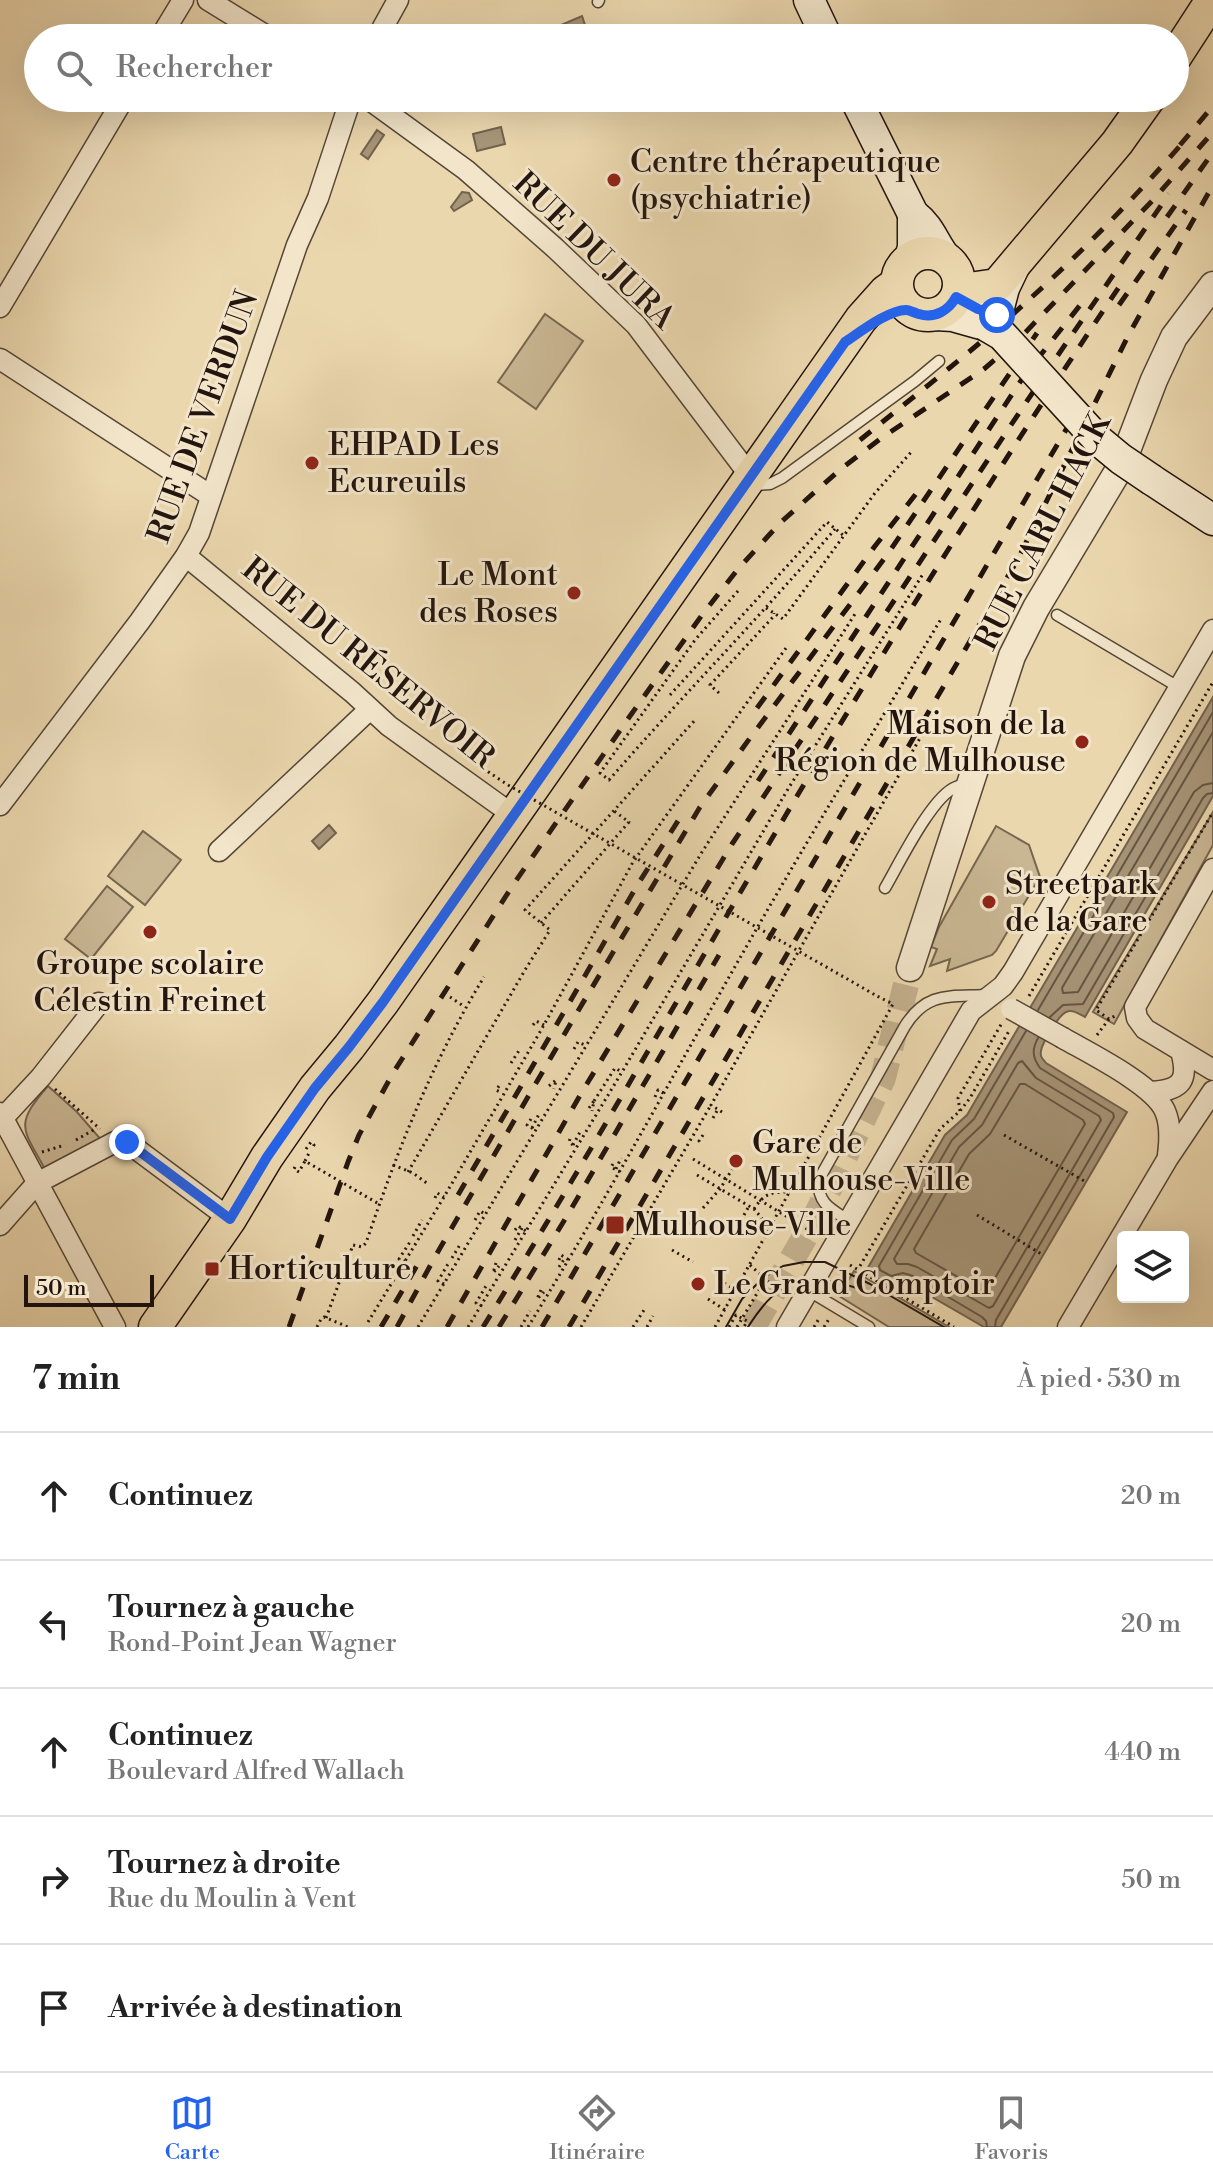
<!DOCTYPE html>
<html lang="fr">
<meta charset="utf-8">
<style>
:root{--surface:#fff;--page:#f2f2f2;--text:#222;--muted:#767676;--line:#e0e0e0;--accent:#2563eb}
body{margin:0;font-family:"Libre Bodoni",serif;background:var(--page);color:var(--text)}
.controls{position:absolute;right:24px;bottom:24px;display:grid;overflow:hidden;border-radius:8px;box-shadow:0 8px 32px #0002}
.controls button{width:72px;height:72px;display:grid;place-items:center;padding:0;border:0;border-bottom:2px solid var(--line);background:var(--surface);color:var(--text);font:40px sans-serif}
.scale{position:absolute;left:24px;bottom:20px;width:130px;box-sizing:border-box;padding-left:8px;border:4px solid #23150e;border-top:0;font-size:22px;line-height:28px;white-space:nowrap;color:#23150e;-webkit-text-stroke:6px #f2e5ca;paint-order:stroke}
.stop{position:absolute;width:24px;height:24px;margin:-18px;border:6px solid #2563eb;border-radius:50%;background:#fff}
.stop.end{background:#2563eb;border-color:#fff;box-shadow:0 2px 8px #0008}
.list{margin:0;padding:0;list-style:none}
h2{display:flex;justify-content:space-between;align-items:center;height:104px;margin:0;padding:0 32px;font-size:34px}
h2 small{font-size:26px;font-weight:400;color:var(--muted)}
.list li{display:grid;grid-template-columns:52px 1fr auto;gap:24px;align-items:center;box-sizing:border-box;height:128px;padding:0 32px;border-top:2px solid var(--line)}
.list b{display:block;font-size:30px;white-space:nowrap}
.list p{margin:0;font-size:26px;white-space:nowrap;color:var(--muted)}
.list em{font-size:26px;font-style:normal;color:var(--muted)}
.icon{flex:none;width:44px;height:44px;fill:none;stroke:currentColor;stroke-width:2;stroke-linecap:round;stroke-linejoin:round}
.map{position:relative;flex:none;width:1213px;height:1327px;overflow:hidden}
.search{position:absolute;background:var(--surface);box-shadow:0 8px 32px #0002;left:24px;right:24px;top:24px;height:88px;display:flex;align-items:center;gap:20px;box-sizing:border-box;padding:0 28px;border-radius:44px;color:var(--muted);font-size:30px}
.sheet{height:744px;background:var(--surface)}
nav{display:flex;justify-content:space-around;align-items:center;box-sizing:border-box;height:112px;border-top:2px solid var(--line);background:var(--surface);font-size:22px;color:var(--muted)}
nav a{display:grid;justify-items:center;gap:4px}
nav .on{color:var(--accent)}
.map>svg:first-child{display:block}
.green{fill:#c9b693;stroke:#766650;stroke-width:2}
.water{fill:#a79578;stroke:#72624e;stroke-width:2}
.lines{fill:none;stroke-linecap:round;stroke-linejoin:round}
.shore{stroke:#655543;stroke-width:2}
.tertiary-tunnel{stroke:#c3b08e;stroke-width:26;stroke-dasharray:26 13;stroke-linecap:butt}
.service-casing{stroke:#554636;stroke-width:13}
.minor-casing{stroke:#554636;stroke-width:23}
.tertiary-casing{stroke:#554636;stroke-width:29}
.secondary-casing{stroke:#23150e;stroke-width:33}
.primary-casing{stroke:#23150e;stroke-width:35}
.path{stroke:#23150e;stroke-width:3;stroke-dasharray:2 4;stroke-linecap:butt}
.service{stroke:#f2e5ca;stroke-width:10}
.minor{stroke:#f2e5ca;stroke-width:20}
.tertiary{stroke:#f2e5ca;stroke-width:26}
.secondary{stroke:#f2e5ca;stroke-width:30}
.primary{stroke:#ebd7ae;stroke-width:32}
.tram{stroke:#23150e;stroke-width:2}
.rail{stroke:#23150e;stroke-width:5;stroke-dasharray:14 14;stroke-linecap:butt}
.minor-bridge-casing{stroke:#554636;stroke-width:23;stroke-linecap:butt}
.secondary-bridge-casing{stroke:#23150e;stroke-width:33;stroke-linecap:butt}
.path-bridge{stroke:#23150e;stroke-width:3;stroke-dasharray:2 4;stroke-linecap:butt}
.minor-bridge{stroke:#f2e5ca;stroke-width:20}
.secondary-bridge{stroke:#f2e5ca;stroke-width:30}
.route{stroke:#2563eb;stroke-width:10}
.poi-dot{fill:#8f2418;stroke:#f2e5ca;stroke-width:3}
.labels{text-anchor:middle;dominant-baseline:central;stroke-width:6;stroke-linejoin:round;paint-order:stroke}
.poi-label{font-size:32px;fill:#23150e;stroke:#f2e5ca;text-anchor:start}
.street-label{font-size:32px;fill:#23150e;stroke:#f2e5ca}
</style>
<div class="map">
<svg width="1213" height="1327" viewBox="0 0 1213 1327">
<rect width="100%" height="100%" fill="#ebd7ae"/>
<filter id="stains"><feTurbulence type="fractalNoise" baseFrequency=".0025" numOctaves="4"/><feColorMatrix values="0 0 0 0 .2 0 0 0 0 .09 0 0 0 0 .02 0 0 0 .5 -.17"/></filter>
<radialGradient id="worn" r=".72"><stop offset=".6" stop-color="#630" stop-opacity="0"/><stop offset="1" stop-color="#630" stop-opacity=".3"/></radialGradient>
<!-- green -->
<g class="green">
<polygon points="545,314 583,341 536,409 498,382"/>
<polygon points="1213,812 1213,845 1114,1024 1093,1012"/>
<polygon points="996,826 1029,845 1040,877 996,951 992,955 947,971 950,959 930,966 937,949 931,947 939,927"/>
<polygon points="143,831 181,860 145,905 108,876"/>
<polygon points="107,886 133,907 91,959 65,939"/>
<path d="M48,1086L77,1112L103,1142L47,1173C24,1129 12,1127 48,1086Z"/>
<polygon points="854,1271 949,1327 889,1327 839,1296"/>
</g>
<!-- water -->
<g class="water">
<polygon points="582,16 586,28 559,38 554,28"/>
<polygon points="501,127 505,144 477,151 473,134"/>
<polygon points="377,130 384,135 368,159 361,154"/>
<polygon points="462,192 469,193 472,200 454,211 451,207"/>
<path d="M1213,697V796L1085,1017C1079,1014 1073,1009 1066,1012C1059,1015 1042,1043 1041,1051C1040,1057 1042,1058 1046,1063L1127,1112L1001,1327H984L906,1282H900L892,1287L866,1271L945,1135L967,1115Z"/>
<polygon points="329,825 336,833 319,849 312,841"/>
</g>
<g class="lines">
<!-- shore -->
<g class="shore">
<polyline points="1213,732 1062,988 1063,993 1078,992 1194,792 1203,785 1213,783"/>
<polyline points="1038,1010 1213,712"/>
<polyline points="1050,1017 1063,1005 1083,1004 1203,798 1207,794 1213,793"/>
<polygon points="1022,1061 1036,1078 1099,1116 1101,1120 993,1306 989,1308 917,1267 908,1264 897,1264 894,1259 959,1147 982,1125 1018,1063"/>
<polygon points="1020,1084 1025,1084 1083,1120 1085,1124 988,1290 984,1292 916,1253 914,1249 969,1154 990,1134"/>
<polyline points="987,1327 986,1321 982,1317 913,1276 903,1273 891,1276 880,1270 879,1266 952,1140 974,1119 1026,1031"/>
<path d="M995,1327L996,1320L1114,1117L1113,1113L1040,1068C1032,1057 1032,1049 1038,1038"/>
</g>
<!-- tertiary-tunnel -->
<polyline class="tertiary-tunnel" points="753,1327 810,1228 883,1078 910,968"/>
<defs>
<g id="service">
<polyline points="598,2 599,0"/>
<polyline points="754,485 770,484 782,478 915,381 939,361"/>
<polyline points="1057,615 1180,688"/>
<path d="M885,888C899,864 932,796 956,787C962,784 963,785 969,787"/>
<path d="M849,1221C830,1208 819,1205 818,1181L905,1026C927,991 950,997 986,995"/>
<polyline points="809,1291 869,1327"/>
</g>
<g id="minor">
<polyline points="208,0 270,38"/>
<polyline points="160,38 183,0"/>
<polyline points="377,38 398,0"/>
<polyline points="367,98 466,170 555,248 636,325 745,469 752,474"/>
<polyline points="0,307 124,98"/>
<polyline points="0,359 211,496"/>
<polyline points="186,556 352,692 389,726 513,815"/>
<polyline points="0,805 140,621 186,556 199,533 297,245 318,198 351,98"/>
<polyline points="219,851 370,709"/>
<polyline points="1213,869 1135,1007 1137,1018 1145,1029 1213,1070"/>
<path d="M1063,1038C1089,1053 1154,1085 1165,1111C1171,1125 1170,1140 1168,1155"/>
<path d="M1152,1092C1182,1090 1189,1080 1181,1051"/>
<polyline points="0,1113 115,1327"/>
<polyline points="3,1118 41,1077 99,1003"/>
<polyline points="0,1225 37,1183 115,1142 127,1142 230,1219"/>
<polyline points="787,1327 971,1011 1003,986 1013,972 1213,630"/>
<polyline points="1068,1327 1168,1158 1213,1091"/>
</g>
<polyline id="tertiary" points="910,968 1012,656 1036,608 1121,466 1154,380 1174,337 1213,285"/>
<g id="secondary">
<polyline points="809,0 827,38"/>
<path d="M855,98L913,214C931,228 933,242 947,260"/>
<polyline points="910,259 913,247 913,214"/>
<polyline points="956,297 978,309 997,315 1004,288 1015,265"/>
<polyline points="936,315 953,316 985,325"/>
<polyline points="1152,480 1213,520"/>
</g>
<g id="primary">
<polyline points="1175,57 1212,0"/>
<circle cx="928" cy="284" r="31"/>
<polyline points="959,288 969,289 997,285 1117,143 1149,98"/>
<polyline points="155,1327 230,1219 267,1157 315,1088 349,1047 383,1002 861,319 886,291 896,284"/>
</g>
</defs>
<!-- service casing -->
<use href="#service" class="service-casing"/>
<!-- minor casing -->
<use href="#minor" class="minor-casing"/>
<!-- tertiary casing -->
<use href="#tertiary" class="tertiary-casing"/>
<!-- secondary casing -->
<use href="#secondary" class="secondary-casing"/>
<!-- primary casing -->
<use href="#primary" class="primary-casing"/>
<!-- path -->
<g class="path">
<path d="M738,591L695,640L600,773L609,780C683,695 762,615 835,529"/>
<polyline points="766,608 783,619 875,493 912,451"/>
<polyline points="719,693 710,685 773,617 774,613"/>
<polyline points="670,695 827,522 844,536"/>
<polyline points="541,923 629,822 614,811"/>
<polyline points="1029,996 1213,682"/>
<polyline points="450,997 465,1007"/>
<polyline points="1109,1019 1096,1010 1213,812"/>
<polyline points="533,1025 536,1021 544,1025"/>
<polyline points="1097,1035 1109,1019 1117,1015"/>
<polyline points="574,1049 578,1042 587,1046"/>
<polyline points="511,1063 520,1049"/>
<polyline points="499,1086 496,1090 502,1093"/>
<polyline points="549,1086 556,1080 554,1089"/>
<polyline points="55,1089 100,1129"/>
<polyline points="655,1097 658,1090 665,1094"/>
<polyline points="594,1101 615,1068 622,1072"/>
<polyline points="589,1108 594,1101 592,1111"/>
<polyline points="960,1111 958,1098 1002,1023"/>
<polyline points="722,1112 711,1105 928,724"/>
<polyline points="713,1118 718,1109"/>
<polyline points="531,1119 527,1125 535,1130"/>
<polyline points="532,1128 539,1114"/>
<polyline points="703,1135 699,1141 703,1143"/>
<polyline points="1004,1135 1086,1182"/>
<polyline points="570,1139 569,1142 573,1145"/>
<polyline points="76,1140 97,1128"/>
<polyline points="573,1145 580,1132"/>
<polyline points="306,1149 311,1142 314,1145 313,1147"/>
<polyline points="42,1152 65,1145"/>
<polyline points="693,1159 820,1237"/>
<polyline points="305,1161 310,1151"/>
<polyline points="613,1164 611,1167 620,1172"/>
<polyline points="393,1165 413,1173 428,1184"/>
<polyline points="616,1169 621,1158"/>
<polyline points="408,1172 525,970 550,930 525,910 695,720"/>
<polyline points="697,1175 754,1209 770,1228"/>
<polyline points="435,1198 437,1193 444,1197"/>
<polyline points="703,1208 720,1189 739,1158"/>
<path d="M754,1209C764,1193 772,1192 790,1192"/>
<polyline points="744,1215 749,1206"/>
<polyline points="977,1215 1043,1255"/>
<polyline points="475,1220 480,1211 485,1214"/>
<polyline points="688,1223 702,1231"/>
<polyline points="706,1225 712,1229"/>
<polyline points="515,1230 518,1226 526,1231"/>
<polyline points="413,1236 422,1220"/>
<polyline points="515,1240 522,1228"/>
<polyline points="672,1250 693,1262"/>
<polyline points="452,1258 461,1243"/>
<polyline points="559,1260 561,1255 569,1260"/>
<polyline points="405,1262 399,1259 410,1242"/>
<polyline points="496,1263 493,1273 499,1266"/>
<polyline points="750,1265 783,1295"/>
<polyline points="850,1265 954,1327"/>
<polyline points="860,1266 940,1129 960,1111 970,1098 1009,1031"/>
<polyline points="559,1267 565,1258"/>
<polyline points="719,1280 736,1290"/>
<polyline points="444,1284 438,1281 448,1264"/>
<polyline points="541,1290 537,1299 544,1292"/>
<polyline points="708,1299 725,1310"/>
<polyline points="482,1306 476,1303 486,1286"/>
<path d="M326,1318L353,1245L362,1247L366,1243C398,1149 432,1062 484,977"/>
<polyline points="368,1322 444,1197 544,1025 633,862 786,648"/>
<polyline points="317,1327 321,1319 324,1317 348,1327"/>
<polyline points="418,1327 702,852 855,614"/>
<polyline points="468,1327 622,1072 788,789 923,574"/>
<polyline points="521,1327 530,1311"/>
<path d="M528,1327C617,1182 696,1032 782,885C834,796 888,708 941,619"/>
<polyline points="581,1327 711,1105"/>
<polyline points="633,1327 644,1310"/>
<polyline points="647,1327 653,1316"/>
<polyline points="715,1327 893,1004 877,996"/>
<polyline points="729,1327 736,1315 747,1321 744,1327"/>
<polyline points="737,1327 768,1275"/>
<polyline points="814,1327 820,1317"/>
<polyline points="824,1327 829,1319"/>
</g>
<!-- service -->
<use href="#service" class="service"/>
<!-- minor -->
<use href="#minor" class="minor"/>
<!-- tertiary -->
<use href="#tertiary" class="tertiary"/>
<!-- secondary -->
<use href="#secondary" class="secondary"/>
<!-- primary -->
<use href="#primary" class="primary"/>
<!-- tram -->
<g class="tram">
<polyline points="726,1327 742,1299 765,1276 783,1266 804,1262 825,1262 870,1284 944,1327"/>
<path d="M748,1327C781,1275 806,1271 863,1290"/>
</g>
<!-- rail -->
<g class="rail">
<polyline points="1180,145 1213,106"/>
<polyline points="1167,217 1213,152"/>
<polyline points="1119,305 1186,210"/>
<path d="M860,440C918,393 978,347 1033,296C1087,247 1138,194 1186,139"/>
<polyline points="757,708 875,546 919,490"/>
<polyline points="758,781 1024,376 1081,304"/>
<polyline points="458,1195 638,884 683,813"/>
<polyline points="289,1327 348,1162 359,1135 393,1073 513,885 630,716 702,615 738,569 781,522 842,468 880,439 984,369 1018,340 1152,201 1213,132"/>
<polyline points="381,1327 422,1257"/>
<polyline points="397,1327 436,1255 575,1016 700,807 750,738 887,555 1037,333"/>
<polyline points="447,1327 582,1092 732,844 1047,371 1169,194"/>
<path d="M483,1327C617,1112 738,889 871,674C951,543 1034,414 1119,287"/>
<polyline points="499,1327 567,1216 719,955"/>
<polyline points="542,1327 1081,404"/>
<polyline points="569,1327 1018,559 1129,334 1213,185"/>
</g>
<defs>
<polyline id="minor-bridge" points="1011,1009 1063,1038"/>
<polyline id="secondary-bridge" points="985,325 1002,335 1098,440 1121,459 1152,480"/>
</defs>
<!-- minor-bridge casing -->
<use href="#minor-bridge" class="minor-bridge-casing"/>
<!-- secondary-bridge casing -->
<use href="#secondary-bridge" class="secondary-bridge-casing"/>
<!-- path-bridge -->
<g class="path-bridge">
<polyline points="478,765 508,785 877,996"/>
<polyline points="295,1167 294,1169 299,1172 305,1161 379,1204"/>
</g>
<!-- minor-bridge -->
<use href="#minor-bridge" class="minor-bridge"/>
<!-- secondary-bridge -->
<use href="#secondary-bridge" class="secondary-bridge"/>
</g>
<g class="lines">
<!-- route -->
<path class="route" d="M127,1142L230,1219L267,1157L315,1088L349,1047L383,1002L845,342C860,332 890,309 907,310C908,310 918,314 919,314C935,319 949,310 956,297L978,309L997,315"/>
</g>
<!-- markers -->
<g class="poi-dot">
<circle cx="614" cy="180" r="8"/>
<circle cx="312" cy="463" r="8"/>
<circle cx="574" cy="593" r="8"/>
<circle cx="1082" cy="742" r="8"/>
<circle cx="989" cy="902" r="8"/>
<circle cx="150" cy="932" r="8"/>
<circle cx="736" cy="1161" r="8"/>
<rect x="605" y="1215" width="20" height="20" rx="4"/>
<rect x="204" y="1261" width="16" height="16" rx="4"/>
<circle cx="698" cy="1284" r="8"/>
</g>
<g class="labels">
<!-- poi labels -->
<g class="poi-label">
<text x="630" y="162">Centre thérapeutique<tspan x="630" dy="37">(psychiatrie)</tspan></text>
<text x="328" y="445">EHPAD Les<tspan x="328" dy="37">Ecureuils</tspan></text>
<text x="558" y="575" text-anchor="end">Le Mont<tspan x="558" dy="37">des Roses</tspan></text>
<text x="1066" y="724" text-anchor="end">Maison de la<tspan x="1066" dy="37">Région de Mulhouse</tspan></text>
<text x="1005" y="884">Streetpark<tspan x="1005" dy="37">de la Gare</tspan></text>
<text x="150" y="964" text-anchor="middle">Groupe scolaire<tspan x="150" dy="37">Célestin Freinet</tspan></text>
<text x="752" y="1143">Gare de<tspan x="752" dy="37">Mulhouse-Ville</tspan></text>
<text x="633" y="1225">Mulhouse-Ville</text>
<text x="228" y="1269">Horticulture</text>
<text x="714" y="1284">Le Grand Comptoir</text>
</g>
<!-- street labels -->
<g class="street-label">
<text transform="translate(594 251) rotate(44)">RUE DU JURA</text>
<text transform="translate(203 417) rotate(-70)">RUE DE VERDUN</text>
<text transform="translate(1043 532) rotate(-63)">RUE CARL HACK</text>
<text transform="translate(368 663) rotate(39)">RUE DU RÉSERVOIR</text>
</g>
</g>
<rect width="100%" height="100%" filter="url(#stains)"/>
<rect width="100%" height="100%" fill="url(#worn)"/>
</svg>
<div class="controls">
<button><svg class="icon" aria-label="layers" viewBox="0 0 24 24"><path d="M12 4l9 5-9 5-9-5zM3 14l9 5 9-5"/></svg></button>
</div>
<div class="scale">50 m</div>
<div class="stop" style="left:997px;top:315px"></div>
<div class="stop end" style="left:127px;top:1142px"></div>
<div class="search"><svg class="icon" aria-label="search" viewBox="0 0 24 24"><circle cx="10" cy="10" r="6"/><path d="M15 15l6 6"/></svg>Rechercher</div>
</div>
<section class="sheet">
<h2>7 min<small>À pied · 530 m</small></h2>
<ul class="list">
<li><svg class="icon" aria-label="ahead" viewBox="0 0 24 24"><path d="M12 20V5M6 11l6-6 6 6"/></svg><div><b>Continuez</b></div><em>20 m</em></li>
<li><svg class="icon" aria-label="left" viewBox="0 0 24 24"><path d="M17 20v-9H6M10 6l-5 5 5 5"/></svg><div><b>Tournez à gauche</b><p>Rond-Point Jean Wagner</p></div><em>20 m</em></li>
<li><svg class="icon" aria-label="ahead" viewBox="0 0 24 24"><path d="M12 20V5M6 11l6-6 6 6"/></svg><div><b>Continuez</b><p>Boulevard Alfred Wallach</p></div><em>440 m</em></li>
<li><svg class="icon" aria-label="right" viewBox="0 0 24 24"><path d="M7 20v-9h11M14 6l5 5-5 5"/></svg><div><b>Tournez à droite</b><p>Rue du Moulin à Vent</p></div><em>50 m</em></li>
<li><svg class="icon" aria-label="arrive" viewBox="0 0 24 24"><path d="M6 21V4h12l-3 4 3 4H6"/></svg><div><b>Arrivée à destination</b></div></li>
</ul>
</section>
<nav>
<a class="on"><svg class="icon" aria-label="map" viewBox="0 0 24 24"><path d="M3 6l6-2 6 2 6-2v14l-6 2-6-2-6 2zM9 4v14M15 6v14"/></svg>Carte</a>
<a><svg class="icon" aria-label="directions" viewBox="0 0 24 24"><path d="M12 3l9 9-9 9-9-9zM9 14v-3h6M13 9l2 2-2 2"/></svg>Itinéraire</a>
<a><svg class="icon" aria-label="saved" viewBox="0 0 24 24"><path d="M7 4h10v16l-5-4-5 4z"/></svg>Favoris</a>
</nav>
